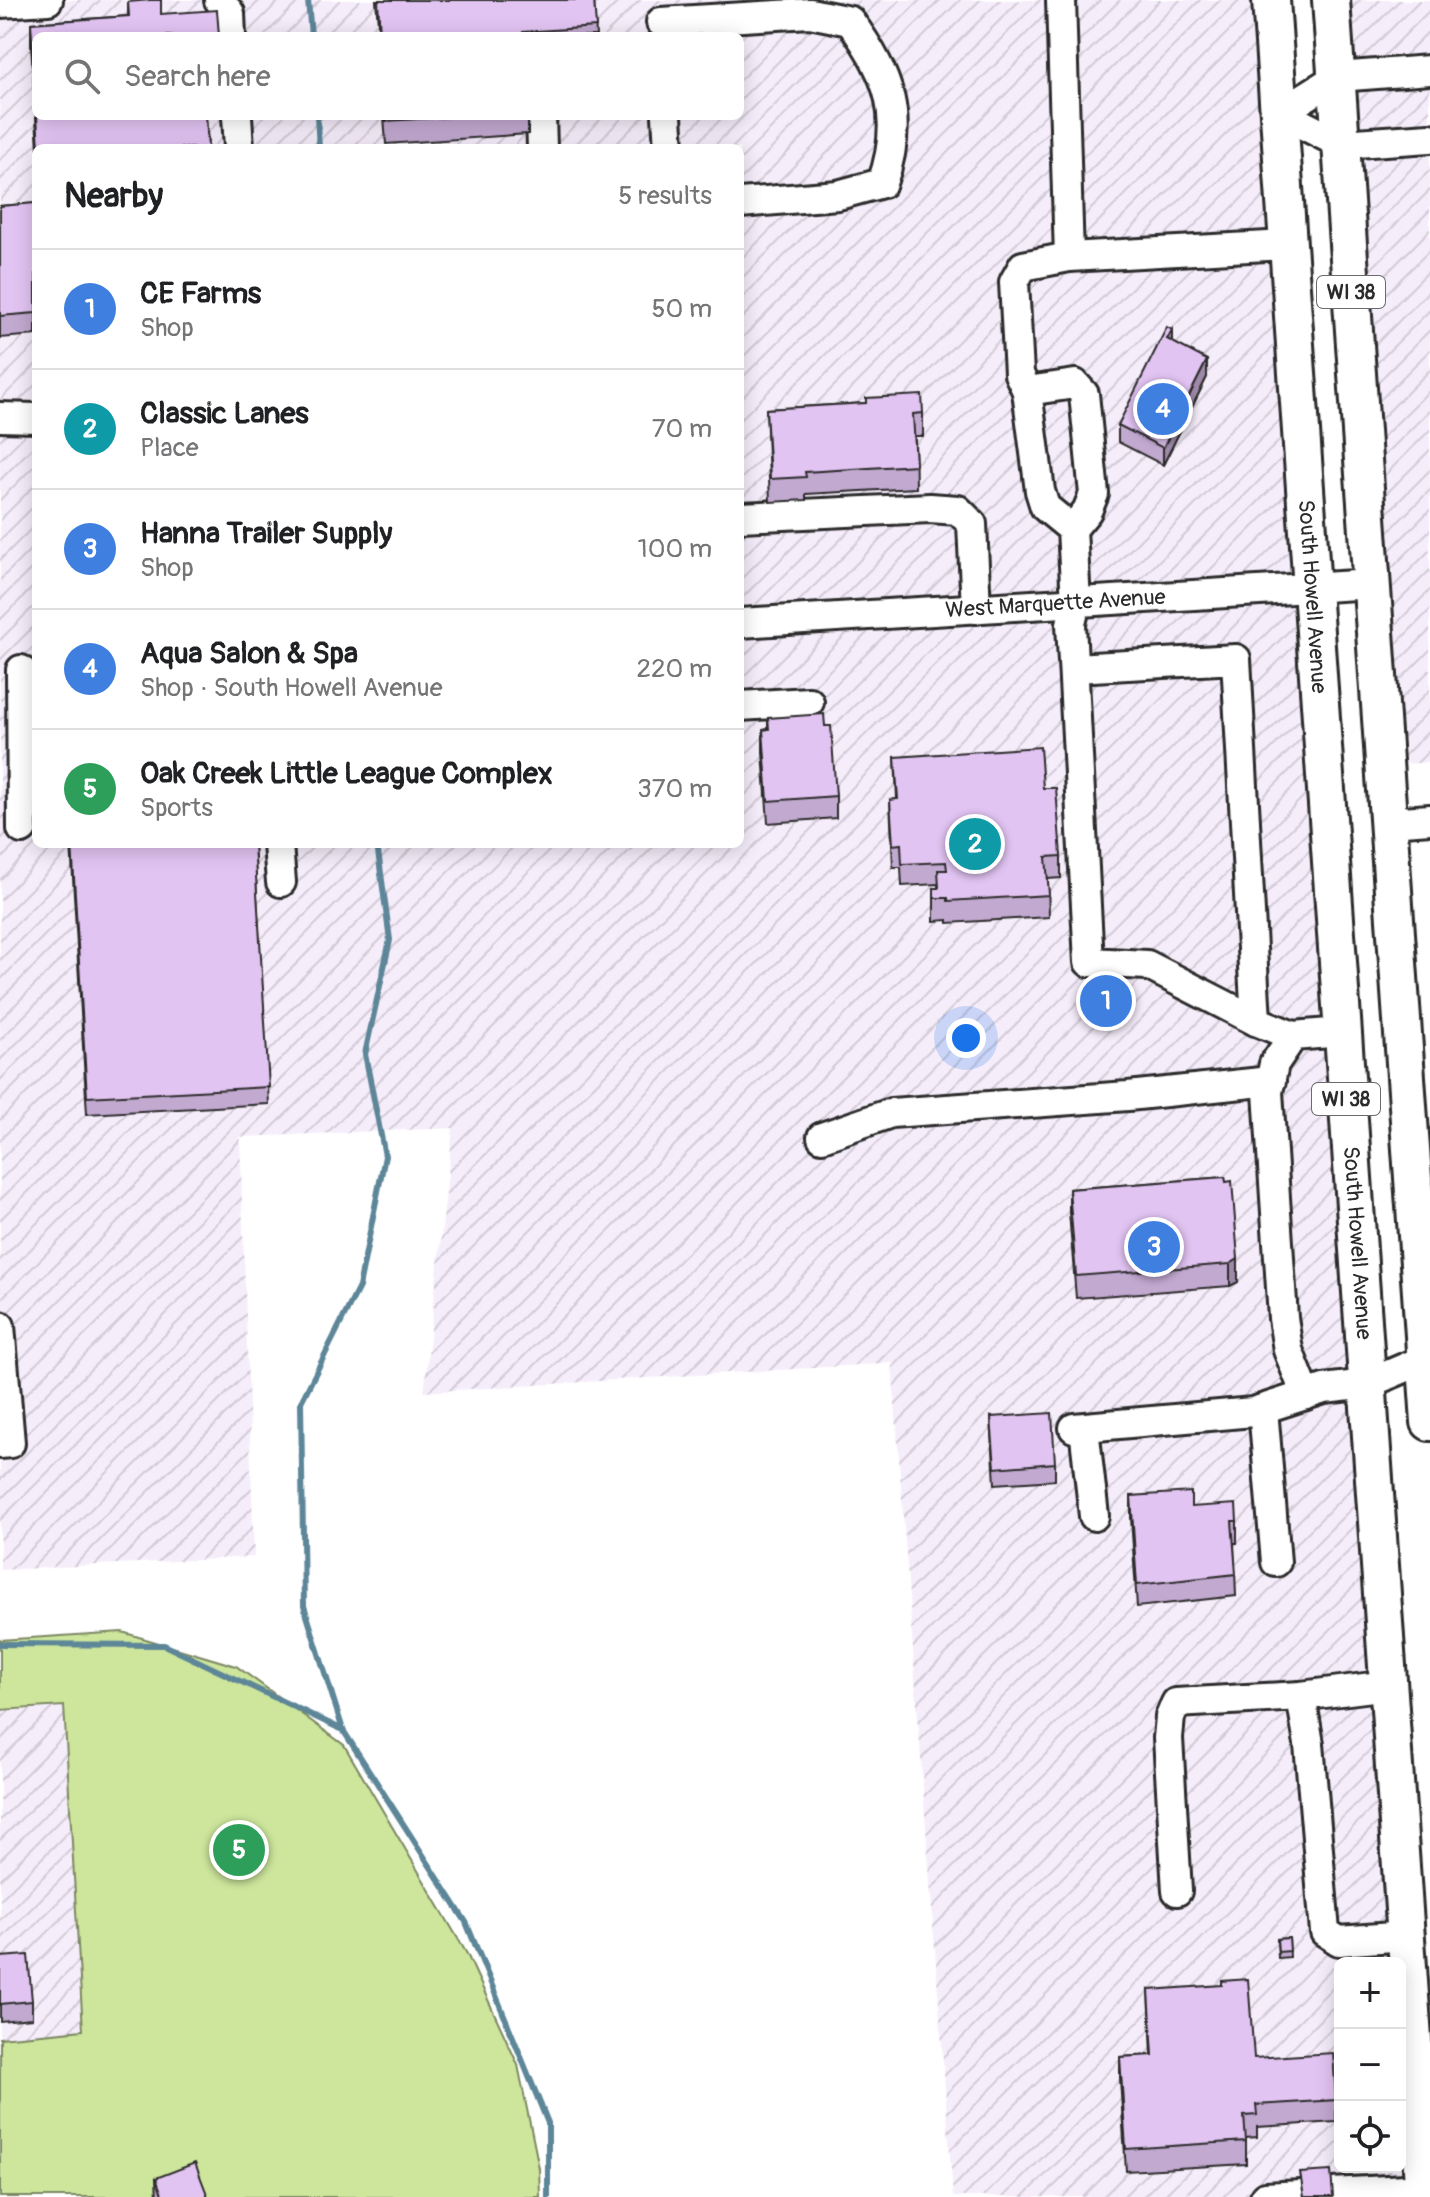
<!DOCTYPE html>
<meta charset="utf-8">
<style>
:root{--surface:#fff;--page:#f6f6f6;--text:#202124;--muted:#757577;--line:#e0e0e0;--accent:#2b2b2b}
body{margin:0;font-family:Pangolin,sans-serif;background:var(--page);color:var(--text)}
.controls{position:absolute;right:24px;bottom:24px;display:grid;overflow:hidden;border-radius:12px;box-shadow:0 4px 20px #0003}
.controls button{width:72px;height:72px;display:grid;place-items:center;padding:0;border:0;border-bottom:2px solid var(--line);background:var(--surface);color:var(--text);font:40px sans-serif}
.you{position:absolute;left:966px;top:1038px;width:28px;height:28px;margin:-20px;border:6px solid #fff;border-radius:50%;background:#1a73e8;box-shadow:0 0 0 12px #1a73e833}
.badge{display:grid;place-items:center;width:52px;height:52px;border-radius:50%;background:var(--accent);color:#fff;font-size:26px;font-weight:700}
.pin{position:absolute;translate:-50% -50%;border:4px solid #fff;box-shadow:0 2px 8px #0006}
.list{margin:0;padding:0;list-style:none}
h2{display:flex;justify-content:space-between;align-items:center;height:104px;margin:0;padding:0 32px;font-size:34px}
h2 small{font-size:26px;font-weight:400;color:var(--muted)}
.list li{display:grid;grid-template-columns:52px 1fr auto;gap:24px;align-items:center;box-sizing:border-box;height:120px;padding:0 32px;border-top:2px solid var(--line)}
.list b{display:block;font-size:30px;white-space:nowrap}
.list p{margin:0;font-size:26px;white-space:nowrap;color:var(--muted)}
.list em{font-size:26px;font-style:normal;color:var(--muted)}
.icon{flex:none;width:44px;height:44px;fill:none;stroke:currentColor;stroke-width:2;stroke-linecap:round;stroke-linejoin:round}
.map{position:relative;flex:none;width:1430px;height:2197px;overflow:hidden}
.search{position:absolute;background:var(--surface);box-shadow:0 4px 20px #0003;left:32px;top:32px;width:712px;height:88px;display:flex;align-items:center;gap:20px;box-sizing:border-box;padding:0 28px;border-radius:12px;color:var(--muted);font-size:30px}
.panel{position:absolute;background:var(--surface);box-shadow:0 4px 20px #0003;left:32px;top:144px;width:712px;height:704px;border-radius:12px}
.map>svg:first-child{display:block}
.industrial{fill:url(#industrial-furrows);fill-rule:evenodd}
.green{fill:#cde69c;stroke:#7c8864;stroke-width:2}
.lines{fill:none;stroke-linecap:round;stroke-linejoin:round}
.stream{stroke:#5d8698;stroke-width:6}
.minor-casing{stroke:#2b2b2b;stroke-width:34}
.major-casing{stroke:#2b2b2b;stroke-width:42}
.minor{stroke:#fff;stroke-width:28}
.major{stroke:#fff;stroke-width:36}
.wall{fill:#c2a9d0;stroke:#2b2b2b;stroke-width:2}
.shaded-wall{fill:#9e89a9;stroke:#2b2b2b;stroke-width:2}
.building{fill:#e2c4f2;stroke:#2b2b2b;stroke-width:2}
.labels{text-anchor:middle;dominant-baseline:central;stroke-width:6;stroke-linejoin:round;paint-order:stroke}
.shield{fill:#fff;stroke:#6b6b6b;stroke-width:2}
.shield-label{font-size:20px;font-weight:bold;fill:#2b2b2b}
.street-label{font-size:22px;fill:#2b2b2b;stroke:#fff}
</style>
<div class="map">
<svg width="1430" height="2197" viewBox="0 0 1430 2197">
<defs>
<pattern id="industrial-furrows" width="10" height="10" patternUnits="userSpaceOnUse" patternTransform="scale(2)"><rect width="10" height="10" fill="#f6edfb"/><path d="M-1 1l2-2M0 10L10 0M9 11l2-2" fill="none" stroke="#d3cbd7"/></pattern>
</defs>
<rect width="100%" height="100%" fill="#fff"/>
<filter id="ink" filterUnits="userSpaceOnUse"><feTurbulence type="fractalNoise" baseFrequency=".0125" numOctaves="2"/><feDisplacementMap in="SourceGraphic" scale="16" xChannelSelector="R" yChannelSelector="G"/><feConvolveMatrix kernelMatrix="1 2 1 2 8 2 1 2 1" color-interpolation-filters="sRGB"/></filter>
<g filter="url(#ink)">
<!-- industrial -->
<g class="industrial">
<path d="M0,0H1250L1389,1963H1340V2167H1400V2118L1406,2197H953L892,1363L424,1392L453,1128L240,1137L254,1557L0,1570ZM36,36H740V116H36ZM36,148H740V844H36Z"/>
<polygon points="1349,0 1430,0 1430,762 1405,764"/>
<polygon points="64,1705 83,2031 0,2038 0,1710"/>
</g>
<!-- green -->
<polygon class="green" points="122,1632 236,1666 344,1745 467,1954 518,2065 539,2168 540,2197 0,2197 0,2038 83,2030 64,1706 0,1710 0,1640"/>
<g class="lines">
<!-- stream -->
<g class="stream">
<polyline points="308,0 311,36"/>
<polyline points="317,116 319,148"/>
<polyline points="377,844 390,940 365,1054 385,1156 359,1287 301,1402 304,1606 343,1730 466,1922 548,2123 548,2197"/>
<polyline points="0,1644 164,1645 343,1730"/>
</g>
<defs>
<g id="minor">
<polyline points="219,0 230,13 231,36"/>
<polyline points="1061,0 1069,257 1287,245"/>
<polyline points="0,3 48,0"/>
<path d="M661,22L810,13L850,21C890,75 905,119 882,183L838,195L740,203"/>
<polyline points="1280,113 1337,77 1430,70"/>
<polyline points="1280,113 1341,144 1430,138"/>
<polyline points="237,116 239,148"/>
<polyline points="541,116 542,148"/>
<polyline points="667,116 669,148"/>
<polyline points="1069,257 1023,266 1014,282 1019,374 1027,391 1040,491 1045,507 1072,529 1076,602 1071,624 1089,962 1147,965 1256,1021 1293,1036"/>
<polyline points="1027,391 1075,384 1084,394 1094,494 1087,511 1072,529"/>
<polyline points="0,417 36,418"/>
<polyline points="740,517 930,508 958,510 972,524 976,609"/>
<path id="s1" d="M740,623L1372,584"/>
<polyline points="1074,668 1236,659 1256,1021"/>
<polyline points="21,670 22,829"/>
<polyline points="740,706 809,702"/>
<polyline points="1389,822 1430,819"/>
<polyline points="278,844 281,882"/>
<polyline points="822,1137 891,1113 1128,1096 1271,1081"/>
<polyline points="0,1326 10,1443 0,1444"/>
<polyline points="1306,1395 1288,1350 1283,1318 1268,1092 1274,1064 1293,1036 1342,1032"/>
<polyline points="1263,1409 1276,1562"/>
<polyline points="1074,1428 1253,1412 1324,1389 1367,1384 1430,1357"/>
<polyline points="1084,1428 1094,1516"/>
<polyline points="1301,1696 1309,1744 1325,1932 1339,1941 1406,1936"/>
<polyline points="1177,1891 1168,1738 1170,1717 1176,1703 1301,1696 1388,1685"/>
<polyline points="1332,2193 1424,2188"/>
<polyline points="1265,2197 1301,2195"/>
</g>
<g id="major">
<path id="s2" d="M1271,0L1424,2197"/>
<polyline points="1331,0 1430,1422"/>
</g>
</defs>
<!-- minor casing -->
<use href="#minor" class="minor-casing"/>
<!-- major casing -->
<use href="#major" class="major-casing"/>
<!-- minor -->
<use href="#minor" class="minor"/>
<!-- major -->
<use href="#major" class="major"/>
</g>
<!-- wall -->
<g class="wall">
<polygon points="376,0 594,0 596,36 379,36"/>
<polygon points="128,2 161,14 36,36 36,116 206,116 208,148 38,148 31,45 31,23 128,16"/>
<polygon points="384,116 528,116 528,134 386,144"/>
<polygon points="36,203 36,335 0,338 0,206"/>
<polygon points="1172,342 1207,377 1163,465 1118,442 1118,425"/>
<polygon points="866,403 923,413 923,436 915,436 916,488 806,494 806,500 770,502 766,409"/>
<polygon points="768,718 825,726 836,796 836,818 768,823 763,752 763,730 768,729"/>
<polygon points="895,757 1043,788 1061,856 1061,878 1048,879 1049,917 948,923 948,920 934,921 934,888 938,888 938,884 902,886 901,867 893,867 890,800 897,799"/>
<polygon points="71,844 254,844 269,1104 87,1114"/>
<polygon points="1225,1177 1238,1282 1230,1286 1076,1298 1069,1212 1069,1189"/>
<polygon points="991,1417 1055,1463 1055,1480 995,1484"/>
<polygon points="1131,1496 1191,1507 1237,1521 1237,1543 1234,1543 1236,1596 1137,1607 1131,1518"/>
<polygon points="1289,1938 1290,1957 1278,1958 1277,1939"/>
<polygon points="0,1957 32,2001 32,2018 0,2021"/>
<polygon points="1149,1990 1254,2058 1336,2100 1336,2122 1257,2127 1257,2137 1246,2138 1246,2164 1126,2171 1120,2079 1120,2057 1152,2055"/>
<polygon points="156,2178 208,2197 157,2197"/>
</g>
<!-- shaded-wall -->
<g class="shaded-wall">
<polygon points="1172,330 1172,346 1167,339"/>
<polygon points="1207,360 1207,377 1163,465 1163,448"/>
<polygon points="1238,1259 1238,1282 1230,1286 1230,1264"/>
</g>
<!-- building -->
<g class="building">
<polygon points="150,0 161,0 161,14 217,10 219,36 36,36 36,98 31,23 129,16 128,2"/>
<polygon points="378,0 594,0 596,27 523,32 523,36 380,36"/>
<polygon points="37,116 206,116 208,148 39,148"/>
<polygon points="385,116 467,116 386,121"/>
<polygon points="36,203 36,313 0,316 0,206"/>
<polygon points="1167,327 1172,330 1167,339 1207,360 1163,448 1118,425"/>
<polygon points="922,395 923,413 913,414 916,465 805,472 806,477 770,479 766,409 866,403 866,398"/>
<polygon points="824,714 825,726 831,726 836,796 768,801 763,730 769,729 768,718"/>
<polygon points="1040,747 1043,788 1056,788 1061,856 1046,857 1049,895 948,901 948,898 934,898 934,888 939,888 938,870 947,870 946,862 902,864 901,844 893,845 890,800 898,799 895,757"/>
<polygon points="72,844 254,844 269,1087 87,1097"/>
<polygon points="1225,1177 1226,1182 1232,1181 1238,1259 1230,1264 1076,1276 1069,1189"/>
<polygon points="1052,1413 1055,1463 995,1468 991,1417"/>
<polygon points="1191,1492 1191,1507 1236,1504 1237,1521 1232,1521 1236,1574 1137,1585 1131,1496"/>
<polygon points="1289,1938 1290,1951 1278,1952 1277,1939"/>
<polygon points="28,1955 32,2001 0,2004 0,1957"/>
<polygon points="1248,1979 1254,2058 1333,2053 1336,2100 1256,2105 1257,2115 1244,2116 1246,2141 1126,2149 1120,2057 1153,2055 1149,1990 1222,1985 1222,1981"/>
<polygon points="195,2163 208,2197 163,2197 156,2178"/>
<polygon points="1331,2171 1333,2197 1304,2197 1300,2173"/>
</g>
</g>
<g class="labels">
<!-- shield labels -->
<g class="shield">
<rect x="1317" y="276" width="68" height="32" rx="6"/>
<rect x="1312" y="1083" width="68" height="32" rx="6"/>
</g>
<g class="shield-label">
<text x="1351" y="292">WI 38</text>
<text x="1346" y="1099">WI 38</text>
</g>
<!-- street labels -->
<g class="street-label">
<text stroke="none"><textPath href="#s2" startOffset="598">South Howell Avenue</textPath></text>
<text stroke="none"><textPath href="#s1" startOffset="316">West Marquette Avenue</textPath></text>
<text stroke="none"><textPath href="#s2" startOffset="1246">South Howell Avenue</textPath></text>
</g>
</g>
</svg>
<div class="controls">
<button>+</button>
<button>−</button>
<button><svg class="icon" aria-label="locate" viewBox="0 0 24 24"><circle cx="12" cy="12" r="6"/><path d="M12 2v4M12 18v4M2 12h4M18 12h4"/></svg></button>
</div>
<div class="you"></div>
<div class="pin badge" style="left:1106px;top:1001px;background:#3f7fe0">1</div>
<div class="pin badge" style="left:975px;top:844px;background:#0f9aa8">2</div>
<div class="pin badge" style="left:1154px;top:1247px;background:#3f7fe0">3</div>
<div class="pin badge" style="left:1163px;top:409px;background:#3f7fe0">4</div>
<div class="pin badge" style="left:239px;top:1850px;background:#2e9e5b">5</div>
<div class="search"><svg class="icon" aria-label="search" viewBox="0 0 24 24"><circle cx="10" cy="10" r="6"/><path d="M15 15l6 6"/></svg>Search here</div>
<section class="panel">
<h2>Nearby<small>5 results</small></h2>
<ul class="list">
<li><span class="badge" style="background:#3f7fe0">1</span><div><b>CE Farms</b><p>Shop</p></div><em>50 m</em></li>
<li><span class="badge" style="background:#0f9aa8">2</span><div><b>Classic Lanes</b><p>Place</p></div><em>70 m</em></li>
<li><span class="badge" style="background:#3f7fe0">3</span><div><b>Hanna Trailer Supply</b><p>Shop</p></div><em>100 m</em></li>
<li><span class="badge" style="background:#3f7fe0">4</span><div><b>Aqua Salon &amp; Spa</b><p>Shop · South Howell Avenue</p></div><em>220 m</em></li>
<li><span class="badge" style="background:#2e9e5b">5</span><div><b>Oak Creek Little League Complex</b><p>Sports</p></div><em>370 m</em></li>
</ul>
</section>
</div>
